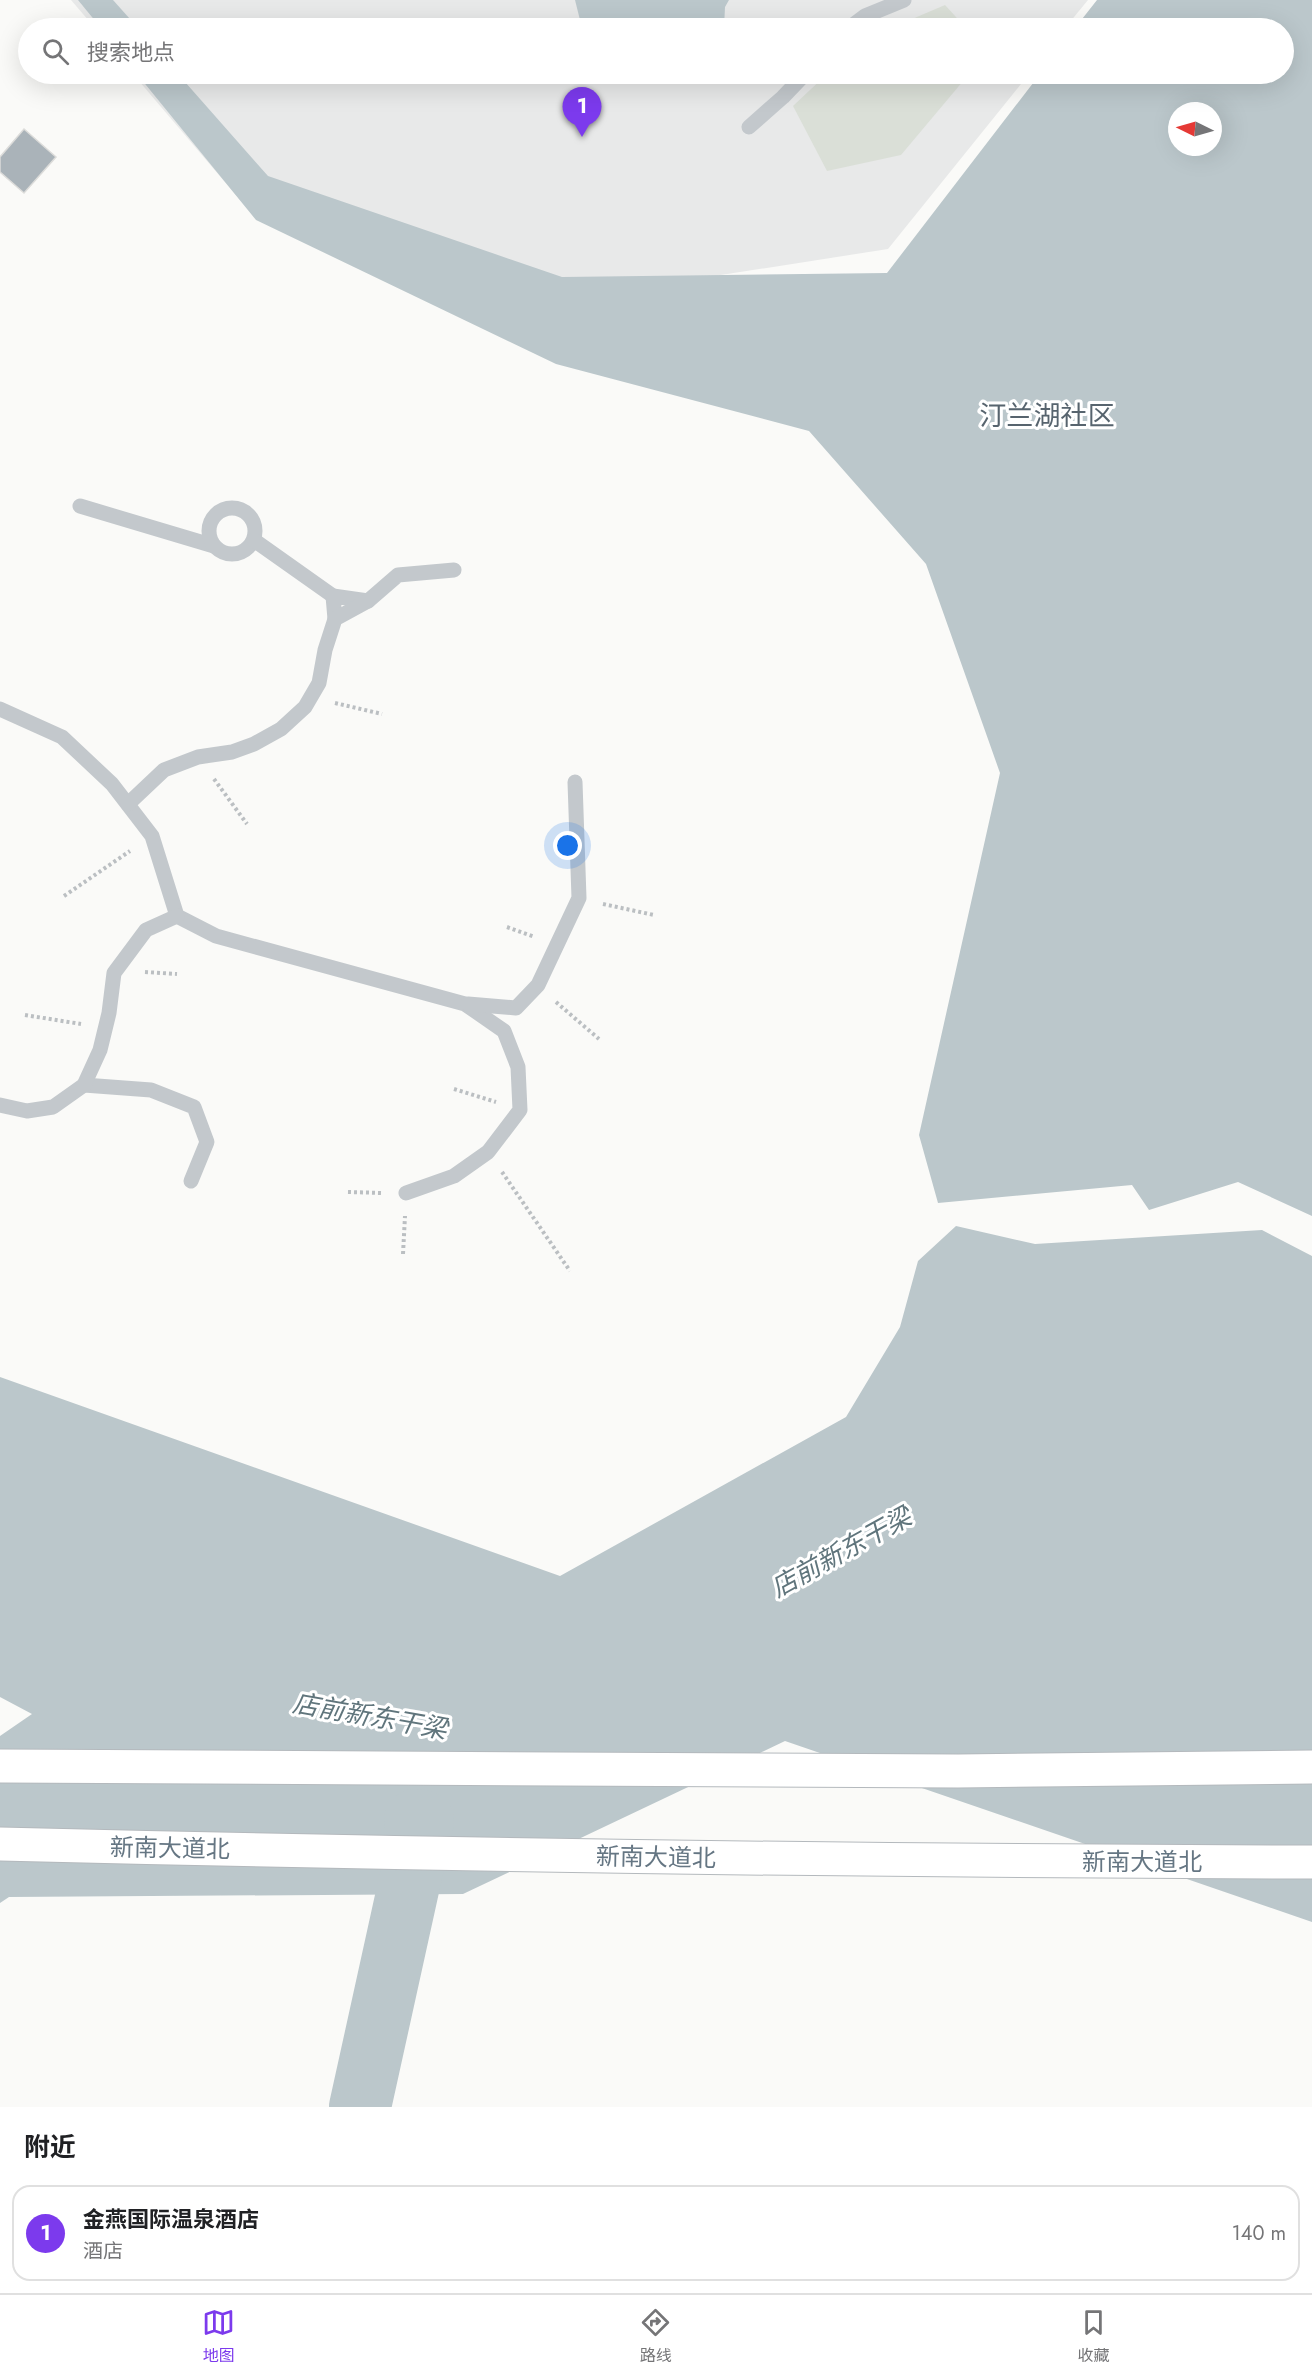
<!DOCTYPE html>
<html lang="zh">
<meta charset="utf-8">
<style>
:root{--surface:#fff;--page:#f6f6f6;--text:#202124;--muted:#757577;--line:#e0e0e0;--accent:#7c3aed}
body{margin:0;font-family:Jost,"Noto Sans SC",sans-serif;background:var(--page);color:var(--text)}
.compass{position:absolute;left:1168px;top:102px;width:54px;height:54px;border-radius:50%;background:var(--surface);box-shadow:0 6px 24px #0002;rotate:275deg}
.you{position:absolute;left:568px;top:846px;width:21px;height:21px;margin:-15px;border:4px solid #fff;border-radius:50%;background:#1a73e8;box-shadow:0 0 0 9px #1a73e833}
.badge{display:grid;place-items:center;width:39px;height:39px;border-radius:50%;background:var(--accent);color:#fff;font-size:20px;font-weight:700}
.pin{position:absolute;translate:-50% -50px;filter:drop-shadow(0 2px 3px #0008)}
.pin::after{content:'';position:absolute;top:32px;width:21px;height:18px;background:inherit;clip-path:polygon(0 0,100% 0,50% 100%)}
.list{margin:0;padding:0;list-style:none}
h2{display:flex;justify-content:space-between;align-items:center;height:78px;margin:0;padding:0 24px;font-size:26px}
h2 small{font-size:20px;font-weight:400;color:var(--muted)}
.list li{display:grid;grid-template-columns:39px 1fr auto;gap:18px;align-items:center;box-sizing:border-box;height:96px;margin:0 12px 12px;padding:0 12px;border:2px solid var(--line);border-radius:18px}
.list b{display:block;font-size:22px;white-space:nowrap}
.list p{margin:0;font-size:20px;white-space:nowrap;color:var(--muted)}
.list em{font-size:20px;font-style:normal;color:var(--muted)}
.icon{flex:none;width:33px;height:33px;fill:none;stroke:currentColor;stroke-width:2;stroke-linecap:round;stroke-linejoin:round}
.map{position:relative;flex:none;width:1312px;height:2107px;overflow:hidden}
.search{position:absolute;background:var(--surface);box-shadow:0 6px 24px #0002;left:18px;right:18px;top:18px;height:66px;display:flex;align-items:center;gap:15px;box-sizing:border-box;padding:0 21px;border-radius:33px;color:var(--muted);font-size:22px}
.sheet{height:186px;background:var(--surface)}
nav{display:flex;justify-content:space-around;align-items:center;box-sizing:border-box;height:84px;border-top:2px solid var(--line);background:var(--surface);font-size:16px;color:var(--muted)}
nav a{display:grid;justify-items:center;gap:3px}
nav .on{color:var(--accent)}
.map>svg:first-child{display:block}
.built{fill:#e8e9e9}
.green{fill:#dadfd7}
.water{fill:#bbc7cb;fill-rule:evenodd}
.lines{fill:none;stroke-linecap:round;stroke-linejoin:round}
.river{stroke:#bbc7cb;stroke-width:62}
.building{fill:#aab3b9;stroke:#dcdcda;stroke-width:1.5}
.trunk-casing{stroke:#b4b9bd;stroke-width:35}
.path{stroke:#bbbfc2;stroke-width:4;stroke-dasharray:3 3;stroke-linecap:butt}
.service{stroke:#c3c8cc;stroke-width:15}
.trunk{stroke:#fff;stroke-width:33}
.labels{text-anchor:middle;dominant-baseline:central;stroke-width:6;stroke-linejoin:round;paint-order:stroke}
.street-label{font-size:24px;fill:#657683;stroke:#fff}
.water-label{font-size:26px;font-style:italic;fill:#60757c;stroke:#fff}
.quarter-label{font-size:27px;fill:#57646e;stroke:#fff}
</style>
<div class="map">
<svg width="1312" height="2107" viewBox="0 0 1312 2107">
<rect width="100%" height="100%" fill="#fafaf8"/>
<!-- built -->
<g class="built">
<polygon points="71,0 1088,0 1065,28 95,28"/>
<polygon points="133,74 1029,74 888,249 516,307 241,201"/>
</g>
<!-- green -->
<g class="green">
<polygon points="945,5 966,28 891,28"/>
<polygon points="827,74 969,74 901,155 827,171 793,106"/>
</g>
<!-- water -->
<g class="water">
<polygon points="78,0 113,0 138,28 101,28"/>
<polygon points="575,0 729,0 725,7 724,28 582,28"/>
<path d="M1097,0H1312V1216L1238,1182L1149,1210L1132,1185L938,1203L919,1135L1000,773L926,564L809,431L556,364L256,220L137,74H178L268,176L562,277L887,273L1040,74H1284V28H1075ZM1177,111H1213V147H1177Z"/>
<polygon points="956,1226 1035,1244 1262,1230 1312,1256 1312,1922 785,1741 463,1894 9,1897 0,1903 0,1736 32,1714 0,1697 0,1377 560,1576 846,1417 900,1327 918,1261"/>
</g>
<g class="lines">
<!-- river -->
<polyline class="river" points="360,2107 423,1821 415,1820"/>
</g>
<!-- building -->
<polygon class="building" points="24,129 56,157 24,193 0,172 0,157"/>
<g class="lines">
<defs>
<g id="trunk">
<polyline points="0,1766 958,1771 1312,1767"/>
<path d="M0,1844C437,1855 875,1861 1312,1862"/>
</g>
</defs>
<!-- trunk casing -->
<use href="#trunk" class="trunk-casing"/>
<!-- path -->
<g class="path">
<polyline points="335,703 382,714"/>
<polyline points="214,779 247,824"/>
<polyline points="64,896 130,851"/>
<polyline points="603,904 654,915"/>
<polyline points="507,927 535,937"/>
<polyline points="145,972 177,974"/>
<polyline points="556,1002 599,1039"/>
<polyline points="25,1015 81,1024"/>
<polyline points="454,1089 496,1102"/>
<polyline points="502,1172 570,1271"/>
<polyline points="348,1192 382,1193"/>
<polyline points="403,1254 405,1216"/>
</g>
<!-- service -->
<g class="service">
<polyline points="849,28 865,16 904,0"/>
<polyline points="749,127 783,97 805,74"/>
<polyline points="80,506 214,546"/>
<circle cx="232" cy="531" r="23"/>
<polyline points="254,540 333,596"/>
<polyline points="335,619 333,596 368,601"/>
<polyline points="0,709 62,737 112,784 152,836 177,916 216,936 465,1004 504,1031 518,1067 520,1110 488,1152 454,1176 406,1193"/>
<polyline points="128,804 164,770 198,757 232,752 254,744 281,729 305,707 319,683 325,650 335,619 368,601 398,575 454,570"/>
<polyline points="468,1004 516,1008 538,985 579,898 575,782"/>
<polyline points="84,1085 151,1090 194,1107 207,1142 191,1181"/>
<polyline points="0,1105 27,1111 53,1107 84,1085 100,1050 109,1013 114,973 146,930 177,916"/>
</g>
<!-- trunk -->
<use href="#trunk" class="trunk"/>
</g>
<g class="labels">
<!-- street labels -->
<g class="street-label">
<text transform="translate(170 1848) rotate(1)">新南大道北</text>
<text transform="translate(656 1857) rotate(1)">新南大道北</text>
<text x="1142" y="1861">新南大道北</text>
</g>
<!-- water labels -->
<g class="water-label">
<text transform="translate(841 1552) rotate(-29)">店前新东干梁</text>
<text transform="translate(370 1716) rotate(10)">店前新东干梁</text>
</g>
<!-- quarter labels -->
<g class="quarter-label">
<text x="1047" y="415">汀兰湖社区</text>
</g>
</g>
</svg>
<svg class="compass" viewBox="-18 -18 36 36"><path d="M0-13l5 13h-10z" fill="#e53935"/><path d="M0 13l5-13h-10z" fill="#757577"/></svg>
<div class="you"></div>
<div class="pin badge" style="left:582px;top:137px">1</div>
<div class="search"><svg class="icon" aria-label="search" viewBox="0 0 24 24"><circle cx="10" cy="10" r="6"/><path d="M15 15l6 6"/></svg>搜索地点</div>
</div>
<section class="sheet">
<h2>附近<small></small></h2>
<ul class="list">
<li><span class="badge">1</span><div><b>金燕国际温泉酒店</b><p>酒店</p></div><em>140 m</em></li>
</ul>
</section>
<nav>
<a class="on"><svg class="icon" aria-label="map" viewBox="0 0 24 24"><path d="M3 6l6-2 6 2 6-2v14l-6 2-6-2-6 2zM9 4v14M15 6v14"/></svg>地图</a>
<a><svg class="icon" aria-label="directions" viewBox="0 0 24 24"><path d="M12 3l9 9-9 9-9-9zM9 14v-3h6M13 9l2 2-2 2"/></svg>路线</a>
<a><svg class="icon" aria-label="saved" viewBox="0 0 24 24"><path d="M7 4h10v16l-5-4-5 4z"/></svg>收藏</a>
</nav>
